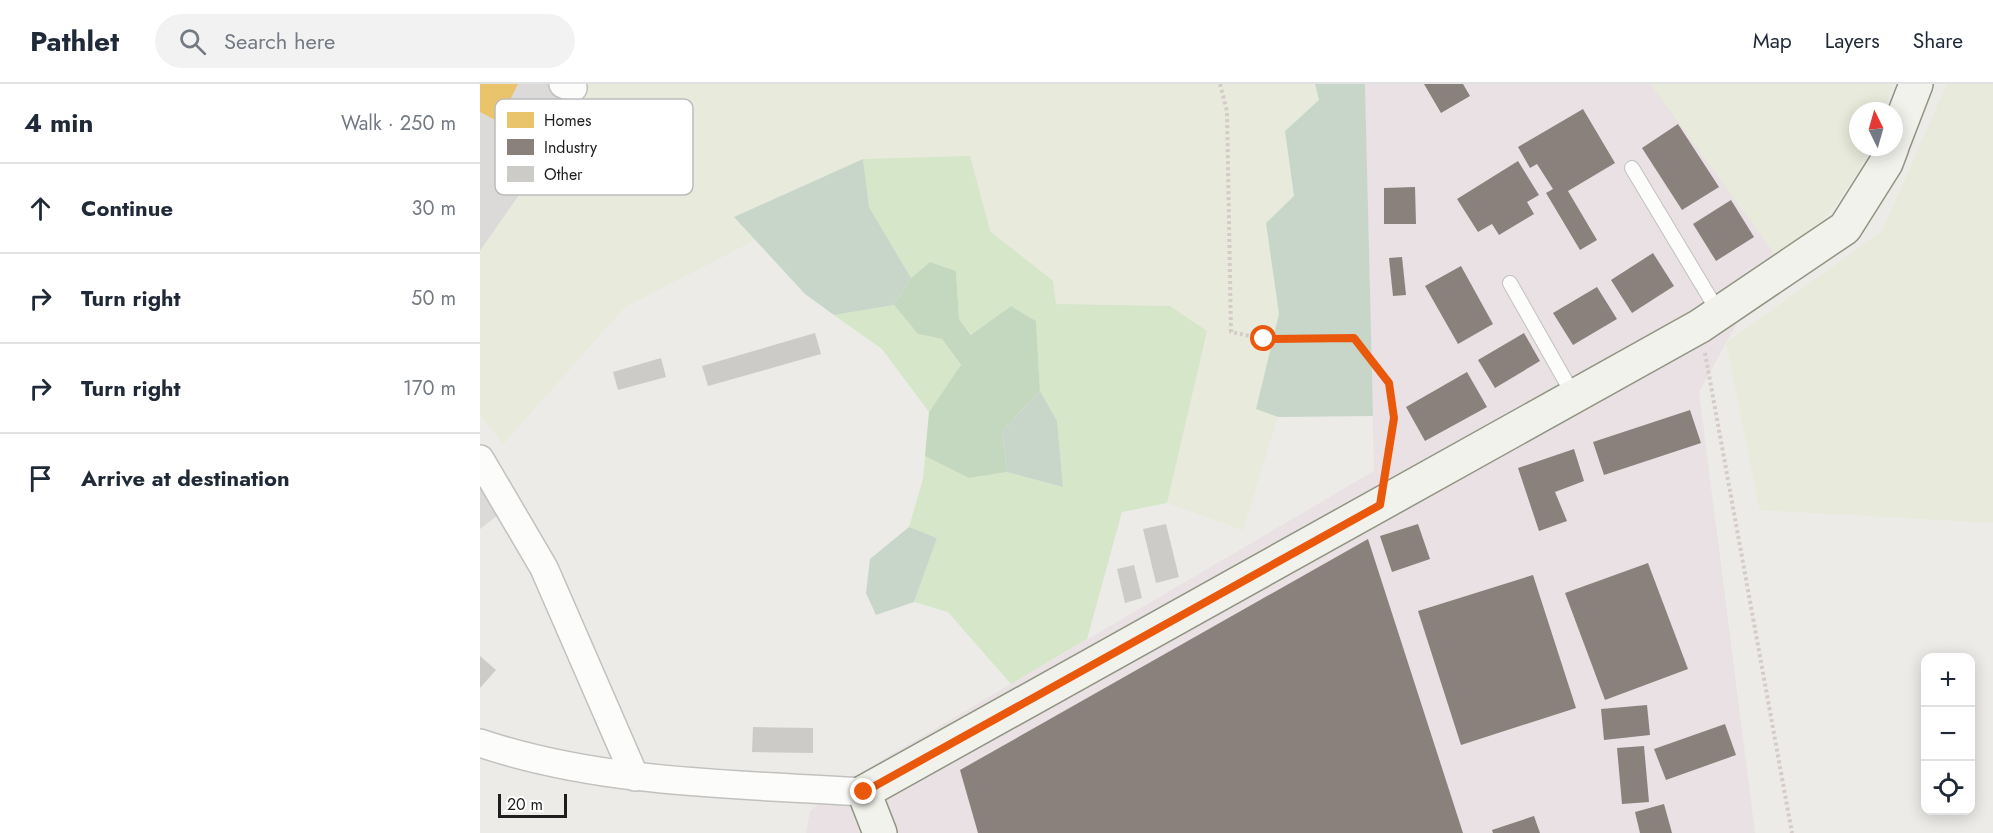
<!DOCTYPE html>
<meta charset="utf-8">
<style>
:root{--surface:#fff;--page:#f2f2f3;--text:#1f2937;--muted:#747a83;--line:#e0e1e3}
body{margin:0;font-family:Jost,sans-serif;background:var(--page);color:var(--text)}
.controls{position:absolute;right:18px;bottom:18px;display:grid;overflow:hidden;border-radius:12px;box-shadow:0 3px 15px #0003}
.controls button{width:54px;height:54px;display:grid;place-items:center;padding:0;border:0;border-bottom:2px solid var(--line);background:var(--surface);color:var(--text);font:30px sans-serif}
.compass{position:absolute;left:1369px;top:18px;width:54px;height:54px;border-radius:50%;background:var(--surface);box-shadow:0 3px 15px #0003;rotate:355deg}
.scale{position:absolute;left:18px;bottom:15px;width:69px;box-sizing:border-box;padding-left:6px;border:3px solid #1e1e1e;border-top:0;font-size:16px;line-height:21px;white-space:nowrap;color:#1e1e1e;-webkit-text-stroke:4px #fff;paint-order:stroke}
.stop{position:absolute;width:18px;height:18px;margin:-14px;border:4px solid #ea580c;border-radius:50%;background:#fff}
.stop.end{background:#ea580c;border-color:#fff;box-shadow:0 2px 6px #0008}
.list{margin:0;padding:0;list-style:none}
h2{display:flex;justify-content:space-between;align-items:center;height:78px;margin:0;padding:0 24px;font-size:26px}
h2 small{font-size:20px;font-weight:400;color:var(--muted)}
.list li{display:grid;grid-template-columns:39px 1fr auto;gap:18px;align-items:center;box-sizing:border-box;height:90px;padding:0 24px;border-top:2px solid var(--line)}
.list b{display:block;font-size:22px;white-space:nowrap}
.list em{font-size:20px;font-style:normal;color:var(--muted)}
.icon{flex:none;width:33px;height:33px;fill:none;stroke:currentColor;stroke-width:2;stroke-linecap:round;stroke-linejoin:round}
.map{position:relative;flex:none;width:1513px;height:749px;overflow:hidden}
header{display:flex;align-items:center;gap:36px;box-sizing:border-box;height:84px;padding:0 30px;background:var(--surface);border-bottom:2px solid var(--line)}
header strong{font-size:28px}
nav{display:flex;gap:33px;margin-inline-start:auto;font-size:21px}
.search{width:420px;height:54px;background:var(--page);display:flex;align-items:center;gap:15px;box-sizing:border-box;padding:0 21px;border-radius:33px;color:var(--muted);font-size:22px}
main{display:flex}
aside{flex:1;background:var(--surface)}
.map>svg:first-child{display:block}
.residential{fill:#dbdad8}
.industrial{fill:#e9e1e4}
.farmland{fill:#e8eadb}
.grass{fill:#d5e6c9}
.forest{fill:#c4d8bf}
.cemetery{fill:#c7d6c9}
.homes{fill:#e9c46a}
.industry{fill:#8a817c}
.building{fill:#cccbc8}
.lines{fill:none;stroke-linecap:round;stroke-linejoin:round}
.lane-casing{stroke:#c2c1bf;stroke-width:16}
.street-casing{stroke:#c2c1bf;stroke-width:30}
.secondary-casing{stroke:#909481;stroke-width:36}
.path{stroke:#d5cbc8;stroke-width:4;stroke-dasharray:3 3;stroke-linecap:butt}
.lane{stroke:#fcfcfb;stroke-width:14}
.street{stroke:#fcfcfb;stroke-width:27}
.secondary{stroke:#f1f2eb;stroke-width:33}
.route{stroke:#ea580c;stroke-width:8}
.key{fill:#fff;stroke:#bcbcbc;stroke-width:1.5}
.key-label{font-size:16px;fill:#1e1e1e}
</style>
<header>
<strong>Pathlet</strong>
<div class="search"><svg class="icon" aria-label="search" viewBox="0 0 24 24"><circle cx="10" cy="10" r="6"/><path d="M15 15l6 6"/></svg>Search here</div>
<nav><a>Map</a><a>Layers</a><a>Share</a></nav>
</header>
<main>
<aside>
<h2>4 min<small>Walk · 250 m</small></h2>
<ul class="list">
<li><svg class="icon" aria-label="ahead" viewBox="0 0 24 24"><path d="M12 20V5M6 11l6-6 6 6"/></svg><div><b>Continue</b></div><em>30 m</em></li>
<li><svg class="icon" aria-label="right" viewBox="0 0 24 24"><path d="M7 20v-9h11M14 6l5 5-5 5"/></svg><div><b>Turn right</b></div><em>50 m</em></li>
<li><svg class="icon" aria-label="right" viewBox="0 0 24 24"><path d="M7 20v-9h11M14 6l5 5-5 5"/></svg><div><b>Turn right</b></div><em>170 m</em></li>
<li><svg class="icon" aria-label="arrive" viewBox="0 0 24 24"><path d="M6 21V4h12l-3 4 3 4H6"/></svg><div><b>Arrive at destination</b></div></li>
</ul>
</aside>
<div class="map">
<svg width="1513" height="749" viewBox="0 0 1513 749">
<rect width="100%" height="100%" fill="#ecebe7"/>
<!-- residential -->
<g class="residential">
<polygon points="0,0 103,0 51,94 0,167"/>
<polygon points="0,396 18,431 0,445"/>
</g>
<!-- industrial -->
<polygon class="industrial" points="885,0 1171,0 1295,170 1219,308 1275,749 326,749 330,727 373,693 894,387"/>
<!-- farmland -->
<g class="farmland">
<polygon points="103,0 835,0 839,16 805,47 814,112 786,139 799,230 776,324 798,333 763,446 687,419 727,247 690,222 576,220 573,197 510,147 383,75 255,133 275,156 145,223 23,360 0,331 0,168 51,94"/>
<polygon points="1171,0 1413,0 1403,27 1378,27 1378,63 1388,63 1379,87 1344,135 1295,170"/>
<polygon points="1467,0 1513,0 1513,439 1280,426 1246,259 1402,147"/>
</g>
<!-- grass -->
<g class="grass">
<polygon points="490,72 510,147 573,197 576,220 690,222 727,247 687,419 642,428 607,555 531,600 468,528 434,518 457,454 429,443 443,395 445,372 489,394 527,388 583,403 577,337 560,307 556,237 531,222 492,251 479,235 476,187 450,178 431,194 389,123 383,75"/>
<polygon points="414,221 438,250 462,255 481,282 449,328 402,265 354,231"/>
</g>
<!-- forest -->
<polygon class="forest" points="450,178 476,187 479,235 491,251 531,222 556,237 560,307 522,347 527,388 489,394 445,372 449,328 481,281 462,255 438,250 414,221 431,194"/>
<!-- cemetery -->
<g class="cemetery">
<polygon points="835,0 885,0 893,332 798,333 776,325 799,230 786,139 814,112 805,47 839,16"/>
<polygon points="383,75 389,123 431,194 414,221 354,231 325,210 254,133"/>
<polygon points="560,307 577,337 583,403 527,388 522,347"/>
<polygon points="429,443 457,454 434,518 396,531 386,509 390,475"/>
</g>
<!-- homes -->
<polygon class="homes" points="0,0 38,0 19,38 0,28"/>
<!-- industry -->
<g class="industry">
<polygon points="944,0 983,0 990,12 961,29"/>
<polygon points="1103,25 1135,79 1088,107 1117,156 1100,166 1066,109 1073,105 1057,80 1050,84 1038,63"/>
<polygon points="1198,40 1239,103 1202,126 1162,64"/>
<polygon points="1038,77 1059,111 1047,118 1054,130 1019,151 1012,140 998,148 977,115"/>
<polygon points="935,103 936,140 904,140 904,104"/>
<polygon points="1251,116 1274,153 1236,177 1213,140"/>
<polygon points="1173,169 1194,202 1152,229 1131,196"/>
<polygon points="922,173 926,211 913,212 909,174"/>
<polygon points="981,182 1013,240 978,260 945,202"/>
<polygon points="1117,203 1137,235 1093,261 1073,229"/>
<polygon points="1044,249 1060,277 1015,304 998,276"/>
<polygon points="987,288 1007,323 945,357 926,323"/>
<polygon points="1210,326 1221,359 1124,391 1113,358"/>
<polygon points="1094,365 1104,397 1075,408 1087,437 1059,447 1038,384"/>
<polygon points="938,440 950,475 912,488 900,452"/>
<polygon points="888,455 983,749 498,749 480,686"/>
<polygon points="1168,479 1208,585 1125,616 1085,509"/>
<polygon points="1053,491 1096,624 981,661 938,527"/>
<polygon points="1167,621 1170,651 1124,656 1121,625"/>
<polygon points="1245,640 1256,671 1186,696 1174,665"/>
<polygon points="1164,662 1169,718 1142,720 1137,664"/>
<polygon points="1184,720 1192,749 1160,749 1155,728"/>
<polygon points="1054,732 1060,749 1013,749 1012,746"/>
</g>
<!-- building -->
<g class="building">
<polygon points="335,249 341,270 228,302 222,282"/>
<polygon points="181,274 186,293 138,306 133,288"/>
<polygon points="686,440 699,493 676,499 663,445"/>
<polygon points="654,481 662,514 645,519 637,485"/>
<polygon points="0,572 16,586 0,604"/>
<polygon points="273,643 333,644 333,669 272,668"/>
</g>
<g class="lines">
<defs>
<g id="lane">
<polyline points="1152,84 1239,229"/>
<polyline points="1030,199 1094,312"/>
</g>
<g id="street">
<polyline points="83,0 93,4"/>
<polyline points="0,375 64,484 155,693"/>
<path d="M0,659C122,700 256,700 384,708"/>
</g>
<g id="secondary">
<polyline points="1414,57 1436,0"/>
<polyline points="400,749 384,708 1220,242 1365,144 1406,79 1412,63"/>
</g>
</defs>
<!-- lane casing -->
<use href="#lane" class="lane-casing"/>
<!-- street casing -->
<use href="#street" class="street-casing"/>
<!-- secondary casing -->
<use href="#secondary" class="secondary-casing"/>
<!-- path -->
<g class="path">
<polyline points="740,0 747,27 751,248 784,255 875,254 909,299 914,334 905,387"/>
<polyline points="1225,269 1312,749"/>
</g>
<!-- lane -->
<use href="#lane" class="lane"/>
<!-- street -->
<use href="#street" class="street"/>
<!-- secondary -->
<use href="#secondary" class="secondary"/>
</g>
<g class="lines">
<!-- route -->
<polyline class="route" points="384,708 900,421 914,334 909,299 874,254 784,255"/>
</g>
<!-- legend -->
<rect x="15" y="15" width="198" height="96" rx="9" class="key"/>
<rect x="27" y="28" width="27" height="16" fill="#e9c46a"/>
<rect x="27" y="55" width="27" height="16" fill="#8a817c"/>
<rect x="27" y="82" width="27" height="16" fill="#cccbc8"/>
<g class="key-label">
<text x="64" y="42">Homes</text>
<text x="64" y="69">Industry</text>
<text x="64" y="96">Other</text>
</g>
</svg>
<div class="controls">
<button>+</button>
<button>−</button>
<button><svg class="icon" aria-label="locate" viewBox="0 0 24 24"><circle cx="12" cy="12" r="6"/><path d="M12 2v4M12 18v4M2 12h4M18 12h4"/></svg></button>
</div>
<svg class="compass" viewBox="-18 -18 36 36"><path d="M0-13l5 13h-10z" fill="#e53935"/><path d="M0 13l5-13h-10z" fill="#747a83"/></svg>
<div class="scale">20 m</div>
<div class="stop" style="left:784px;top:255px"></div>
<div class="stop end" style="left:384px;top:708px"></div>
</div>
</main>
